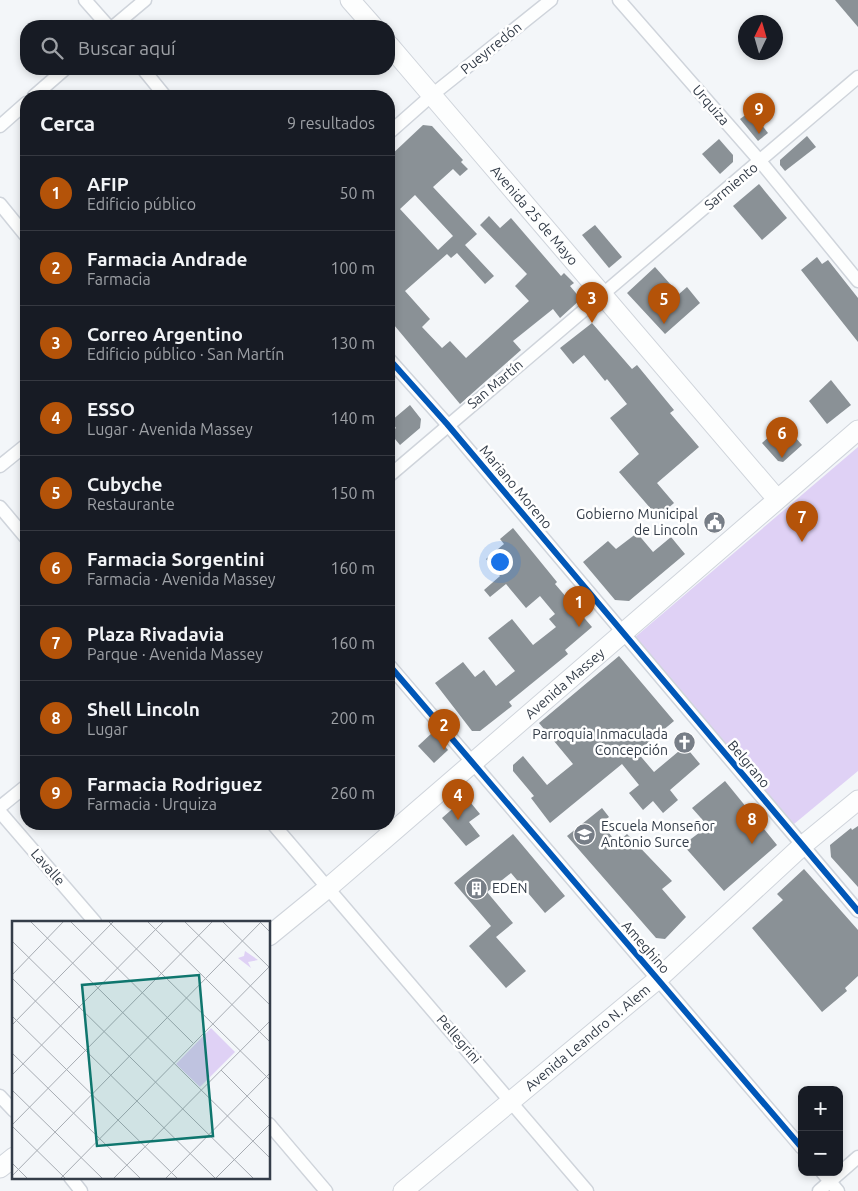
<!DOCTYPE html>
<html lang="es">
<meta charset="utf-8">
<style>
:root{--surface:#171b24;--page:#20242c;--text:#f1f3f6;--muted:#9ea1a6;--line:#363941;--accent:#b45309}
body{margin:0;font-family:Ubuntu,sans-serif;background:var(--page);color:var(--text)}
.controls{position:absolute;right:15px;bottom:15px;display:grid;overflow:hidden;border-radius:10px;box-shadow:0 2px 8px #0003}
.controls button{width:45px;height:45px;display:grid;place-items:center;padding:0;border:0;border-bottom:1px solid var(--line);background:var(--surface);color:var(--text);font:25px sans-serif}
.compass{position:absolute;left:738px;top:15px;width:45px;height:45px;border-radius:50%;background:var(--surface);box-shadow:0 2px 8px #0003;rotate:5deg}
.you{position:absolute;left:499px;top:561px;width:18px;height:18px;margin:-12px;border:4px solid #fff;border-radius:50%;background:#1a73e8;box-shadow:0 0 0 8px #1a73e833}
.badge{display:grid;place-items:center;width:32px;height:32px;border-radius:50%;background:var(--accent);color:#fff;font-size:16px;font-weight:700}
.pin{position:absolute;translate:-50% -41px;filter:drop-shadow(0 1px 2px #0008)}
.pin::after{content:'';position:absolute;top:26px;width:18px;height:15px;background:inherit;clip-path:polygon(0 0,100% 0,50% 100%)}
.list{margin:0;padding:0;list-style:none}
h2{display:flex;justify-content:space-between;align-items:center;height:65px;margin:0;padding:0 20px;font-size:21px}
h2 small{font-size:16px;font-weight:400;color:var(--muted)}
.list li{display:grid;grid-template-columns:32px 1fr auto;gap:15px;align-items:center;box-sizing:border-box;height:75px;padding:0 20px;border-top:1px solid var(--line)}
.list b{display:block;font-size:19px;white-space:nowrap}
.list p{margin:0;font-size:16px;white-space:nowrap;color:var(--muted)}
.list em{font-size:16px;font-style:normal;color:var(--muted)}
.icon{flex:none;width:28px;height:28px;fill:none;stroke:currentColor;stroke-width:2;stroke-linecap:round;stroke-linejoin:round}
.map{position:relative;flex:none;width:858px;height:1191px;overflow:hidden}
.search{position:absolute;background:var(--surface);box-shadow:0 2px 8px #0003;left:20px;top:20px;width:375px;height:55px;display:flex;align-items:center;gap:12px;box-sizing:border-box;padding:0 18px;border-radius:20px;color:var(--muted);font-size:19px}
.panel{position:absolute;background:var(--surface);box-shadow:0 2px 8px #0003;left:20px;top:90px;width:375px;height:740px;border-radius:20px}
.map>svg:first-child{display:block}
.green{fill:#dfd1f5}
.building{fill:#8a9196;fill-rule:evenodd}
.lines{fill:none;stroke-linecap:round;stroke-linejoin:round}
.minor-casing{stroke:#cfd4db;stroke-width:15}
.secondary-casing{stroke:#cfd4db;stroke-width:21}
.minor{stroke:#fdfefe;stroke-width:12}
.secondary{stroke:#fdfefe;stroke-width:19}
.cycleway-casing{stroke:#fff;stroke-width:9}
.cycleway{stroke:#0057b8;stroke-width:6}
.labels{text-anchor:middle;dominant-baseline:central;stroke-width:5;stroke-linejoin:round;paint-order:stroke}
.street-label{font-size:14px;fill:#343d49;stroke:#fff}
.poi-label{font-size:14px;fill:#343d49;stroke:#fff;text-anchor:end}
.inset-road{fill:none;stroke:#a7acb3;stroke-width:1}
.view{fill:#0f766e;fill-opacity:0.15;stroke:#0f766e;stroke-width:2.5}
.inset-edge{fill:none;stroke:#343d49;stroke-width:2.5}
</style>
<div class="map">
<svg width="858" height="1191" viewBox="0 0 858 1191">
<rect width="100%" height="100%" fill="#f3f6f9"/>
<!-- green -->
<polygon class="green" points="858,447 858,771 794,824 634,638"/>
<!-- building -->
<g class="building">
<polygon points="835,0 858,0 858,27"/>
<polygon points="751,111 768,133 758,141 740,119"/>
<path d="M423,125L432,126L463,160L461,162L468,169L460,176L453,169L433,187L477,234L465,245L494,276L485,284L457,253L451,258L447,254L405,291L430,319L422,327L442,348L450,341L466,358L529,301L515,286L527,274L480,225L489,216L500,228L511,218L561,276L564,273L574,283L570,286L581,299L560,318L553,309L513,341L521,350L460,404L389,319V157ZM415,195L453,236L438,250L400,209Z"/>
<polygon points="807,136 816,147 785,171 780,165 780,160"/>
<polygon points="719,139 733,155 733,162 720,174 702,154"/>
<polygon points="759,184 787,218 762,240 733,206"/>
<polygon points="595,225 622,257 609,268 582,235"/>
<polygon points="817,257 822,264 828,260 858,298 858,342 801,270"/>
<polygon points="655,267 679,294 687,287 700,303 665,334 627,293"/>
<polygon points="592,323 632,369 637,365 674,410 670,413 699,447 657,483 674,503 658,517 619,472 639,454 610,418 627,404 607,379 605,381 584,355 573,364 560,348"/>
<polygon points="831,380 851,405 827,424 809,401"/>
<polygon points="410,405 421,419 420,428 400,445 390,433 396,428 391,421"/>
<polygon points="786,427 802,445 783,462 778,461 762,443 772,434 774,437"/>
<polygon points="513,528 557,582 555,584 592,627 565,650 568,654 509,702 512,706 480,731 472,731 435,683 463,662 475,677 484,670 496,686 515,671 488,638 512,619 533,645 556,627 549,619 555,614 540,596 526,608 506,584 490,597 484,590 500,576 486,559 504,544 500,539"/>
<polygon points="637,533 653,552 671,537 685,554 629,601 615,600 583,562 608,541 616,549"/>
<polygon points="619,656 674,721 637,752 654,772 685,746 700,764 670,790 678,800 663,813 653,801 643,810 629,793 639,785 622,764 550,823 531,798 534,796 513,771 513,765 523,756 547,785 573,764 539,723"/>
<polygon points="433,732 448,750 434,763 418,746"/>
<polygon points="725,781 777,845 724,891 683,845 708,826 692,808"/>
<polygon points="466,797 480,814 469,822 480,836 466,846 442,818"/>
<polygon points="602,808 609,817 601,823 617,843 627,834 672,881 662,889 686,917 665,939 656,938 567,836"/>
<polygon points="858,826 858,887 831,857 830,845 851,828 852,830"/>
<polygon points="513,834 565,896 545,913 511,873 487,892 513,923 496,937 526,971 506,988 469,946 491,926 454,883"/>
<polygon points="804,869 858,930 858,976 845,988 847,991 822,1012 752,928 783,900 777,894"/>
</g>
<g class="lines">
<defs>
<g id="minor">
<polyline points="85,0 108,26"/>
<polyline points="619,0 760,161 858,281"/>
<polyline points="114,26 145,0"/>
<polyline points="143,69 165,96"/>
<polyline points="34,96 65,69"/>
<polyline points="0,126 26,103"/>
<polyline points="389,133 432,95 551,0"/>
<polyline points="0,204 26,236"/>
<polyline points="389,359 447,424 858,911"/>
<polyline points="0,466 26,445"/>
<polyline points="389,476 858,77"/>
<polyline points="0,507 26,538"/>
<polyline points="389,665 802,1148"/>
<polyline points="0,807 26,786"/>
<polyline points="0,812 95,922"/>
<polyline points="273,824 587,1191"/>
<polyline points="0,1096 14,1111"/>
<polyline points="269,1124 326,1191"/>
<polyline points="822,1172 838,1191"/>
<polyline points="70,1177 81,1191"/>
<polyline points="819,1191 858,1157"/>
</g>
<g id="secondary">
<polyline points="350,0 373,26"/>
<path id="s1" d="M389,45L777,499"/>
<path id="s2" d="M269,936L329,887L858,430"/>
<polyline points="0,1168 14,1157"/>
<path id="s3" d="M403,1191L658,979L802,846L858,800"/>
</g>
</defs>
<!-- minor casing -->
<use href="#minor" class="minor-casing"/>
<!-- secondary casing -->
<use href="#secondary" class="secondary-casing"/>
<!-- minor -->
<use href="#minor" class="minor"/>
<!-- secondary -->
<use href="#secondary" class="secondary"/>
<defs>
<g id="cycleway">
<polyline points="389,359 447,424 858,911"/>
<polyline points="389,665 802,1148"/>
</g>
</defs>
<!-- cycleway casing -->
<use href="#cycleway" class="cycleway-casing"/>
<!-- cycleway -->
<use href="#cycleway" class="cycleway"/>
</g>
<!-- icons -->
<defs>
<symbol id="civic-disc" viewBox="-11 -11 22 22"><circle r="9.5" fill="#777e87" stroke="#fff"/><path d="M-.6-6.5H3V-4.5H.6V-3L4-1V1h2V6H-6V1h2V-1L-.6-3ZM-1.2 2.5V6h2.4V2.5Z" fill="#fff"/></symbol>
<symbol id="church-disc" viewBox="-11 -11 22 22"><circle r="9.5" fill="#777e87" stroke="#fff"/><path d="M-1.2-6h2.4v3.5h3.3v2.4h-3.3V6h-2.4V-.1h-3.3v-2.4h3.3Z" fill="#fff"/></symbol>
<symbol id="school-disc" viewBox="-11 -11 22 22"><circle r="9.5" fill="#777e87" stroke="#fff"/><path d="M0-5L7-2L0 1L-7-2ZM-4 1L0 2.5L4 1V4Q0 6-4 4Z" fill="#fff"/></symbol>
<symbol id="building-disc" viewBox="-11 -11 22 22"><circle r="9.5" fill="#777e87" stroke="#fff"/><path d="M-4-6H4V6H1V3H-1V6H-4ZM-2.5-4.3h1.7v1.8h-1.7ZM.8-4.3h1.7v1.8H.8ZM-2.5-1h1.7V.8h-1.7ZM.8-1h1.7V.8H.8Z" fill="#fff"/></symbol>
</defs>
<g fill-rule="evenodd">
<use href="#civic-disc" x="702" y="510" width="25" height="25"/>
<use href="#church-disc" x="672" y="730" width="25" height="25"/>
<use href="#school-disc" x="572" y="822" width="25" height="25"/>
<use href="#building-disc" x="464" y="876" width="25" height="25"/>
</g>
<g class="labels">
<!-- street labels -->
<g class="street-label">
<text transform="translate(491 48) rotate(-39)">Pueyrredón</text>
<text transform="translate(711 105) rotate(49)">Urquiza</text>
<text transform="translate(731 186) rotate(-40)">Sarmiento</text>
<text stroke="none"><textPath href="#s1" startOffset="224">Avenida 25 de Mayo</textPath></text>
<text transform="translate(495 384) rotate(-40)">San Martín</text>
<text transform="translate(516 487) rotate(50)">Mariano Moreno</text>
<text stroke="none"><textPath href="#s2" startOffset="389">Avenida Massey</textPath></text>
<text transform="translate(749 764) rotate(50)">Belgrano</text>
<text transform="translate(48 867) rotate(49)">Lavalle</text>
<text transform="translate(646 947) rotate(49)">Ameghino</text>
<text stroke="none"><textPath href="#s3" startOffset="240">Avenida Leandro N. Alem</textPath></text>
<text transform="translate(459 1039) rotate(49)">Pellegrini</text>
</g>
<!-- poi labels -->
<g class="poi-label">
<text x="698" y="514">Gobierno Municipal<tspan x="698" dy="16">de Lincoln</tspan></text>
<text x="668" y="734">Parroquia Inmaculada<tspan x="668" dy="16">Concepción</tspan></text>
<text x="601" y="826" text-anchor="start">Escuela Monseñor<tspan x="601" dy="16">Antonio Surce</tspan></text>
<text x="492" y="888" text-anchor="start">EDEN</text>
</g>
</g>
<!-- overview -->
<g transform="translate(12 921)">
<rect width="258" height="258" fill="#f3f6f9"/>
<path d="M233,30L246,39L236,41L239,47L226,37L232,35ZM199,107L223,131L188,166L164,143Z" fill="#dfd1f5"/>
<path class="inset-road" d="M18,0L258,237M58,0L181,122M96,0L258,159M135,0L258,121M172,0L258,84M210,0L257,46M247,0L258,11M0,20L241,257M0,54L52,0M0,57L203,257M0,95L165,257M0,104L102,0M0,132L128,257M209,149L258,198M0,154L152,0M0,169L90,257M0,204L201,0M0,205L53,257M0,242L15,257M0,255L250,0M49,257L258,45M102,257L258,100M154,257L258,152M204,257L258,203"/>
<path class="view" d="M187,54L201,215L85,225L70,64Z"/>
<rect width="258" height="258" class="inset-edge"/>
</g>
</svg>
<div class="controls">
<button>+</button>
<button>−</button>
</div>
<svg class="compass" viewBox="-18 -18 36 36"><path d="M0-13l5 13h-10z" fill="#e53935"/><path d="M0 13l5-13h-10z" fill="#9ea1a6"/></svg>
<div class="you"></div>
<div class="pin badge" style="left:579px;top:627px">1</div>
<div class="pin badge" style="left:444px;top:750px">2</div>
<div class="pin badge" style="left:592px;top:323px">3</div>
<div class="pin badge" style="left:458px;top:820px">4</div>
<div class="pin badge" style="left:664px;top:324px">5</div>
<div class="pin badge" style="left:782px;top:458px">6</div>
<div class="pin badge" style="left:802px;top:542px">7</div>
<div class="pin badge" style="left:752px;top:844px">8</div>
<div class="pin badge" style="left:759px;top:134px">9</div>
<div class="search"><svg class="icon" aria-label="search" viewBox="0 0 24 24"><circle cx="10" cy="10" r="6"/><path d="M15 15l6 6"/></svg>Buscar aquí</div>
<section class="panel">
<h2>Cerca<small>9 resultados</small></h2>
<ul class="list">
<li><span class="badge">1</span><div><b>AFIP</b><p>Edificio público</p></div><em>50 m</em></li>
<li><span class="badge">2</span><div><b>Farmacia Andrade</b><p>Farmacia</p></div><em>100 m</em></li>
<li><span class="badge">3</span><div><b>Correo Argentino</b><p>Edificio público · San Martín</p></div><em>130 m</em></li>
<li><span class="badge">4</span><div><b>ESSO</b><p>Lugar · Avenida Massey</p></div><em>140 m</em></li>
<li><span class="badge">5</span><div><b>Cubyche</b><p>Restaurante</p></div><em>150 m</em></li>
<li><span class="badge">6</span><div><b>Farmacia Sorgentini</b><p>Farmacia · Avenida Massey</p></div><em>160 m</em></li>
<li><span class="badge">7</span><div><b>Plaza Rivadavia</b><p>Parque · Avenida Massey</p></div><em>160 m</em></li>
<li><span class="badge">8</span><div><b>Shell Lincoln</b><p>Lugar</p></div><em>200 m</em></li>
<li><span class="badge">9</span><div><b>Farmacia Rodriguez</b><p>Farmacia · Urquiza</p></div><em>260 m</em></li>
</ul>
</section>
</div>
